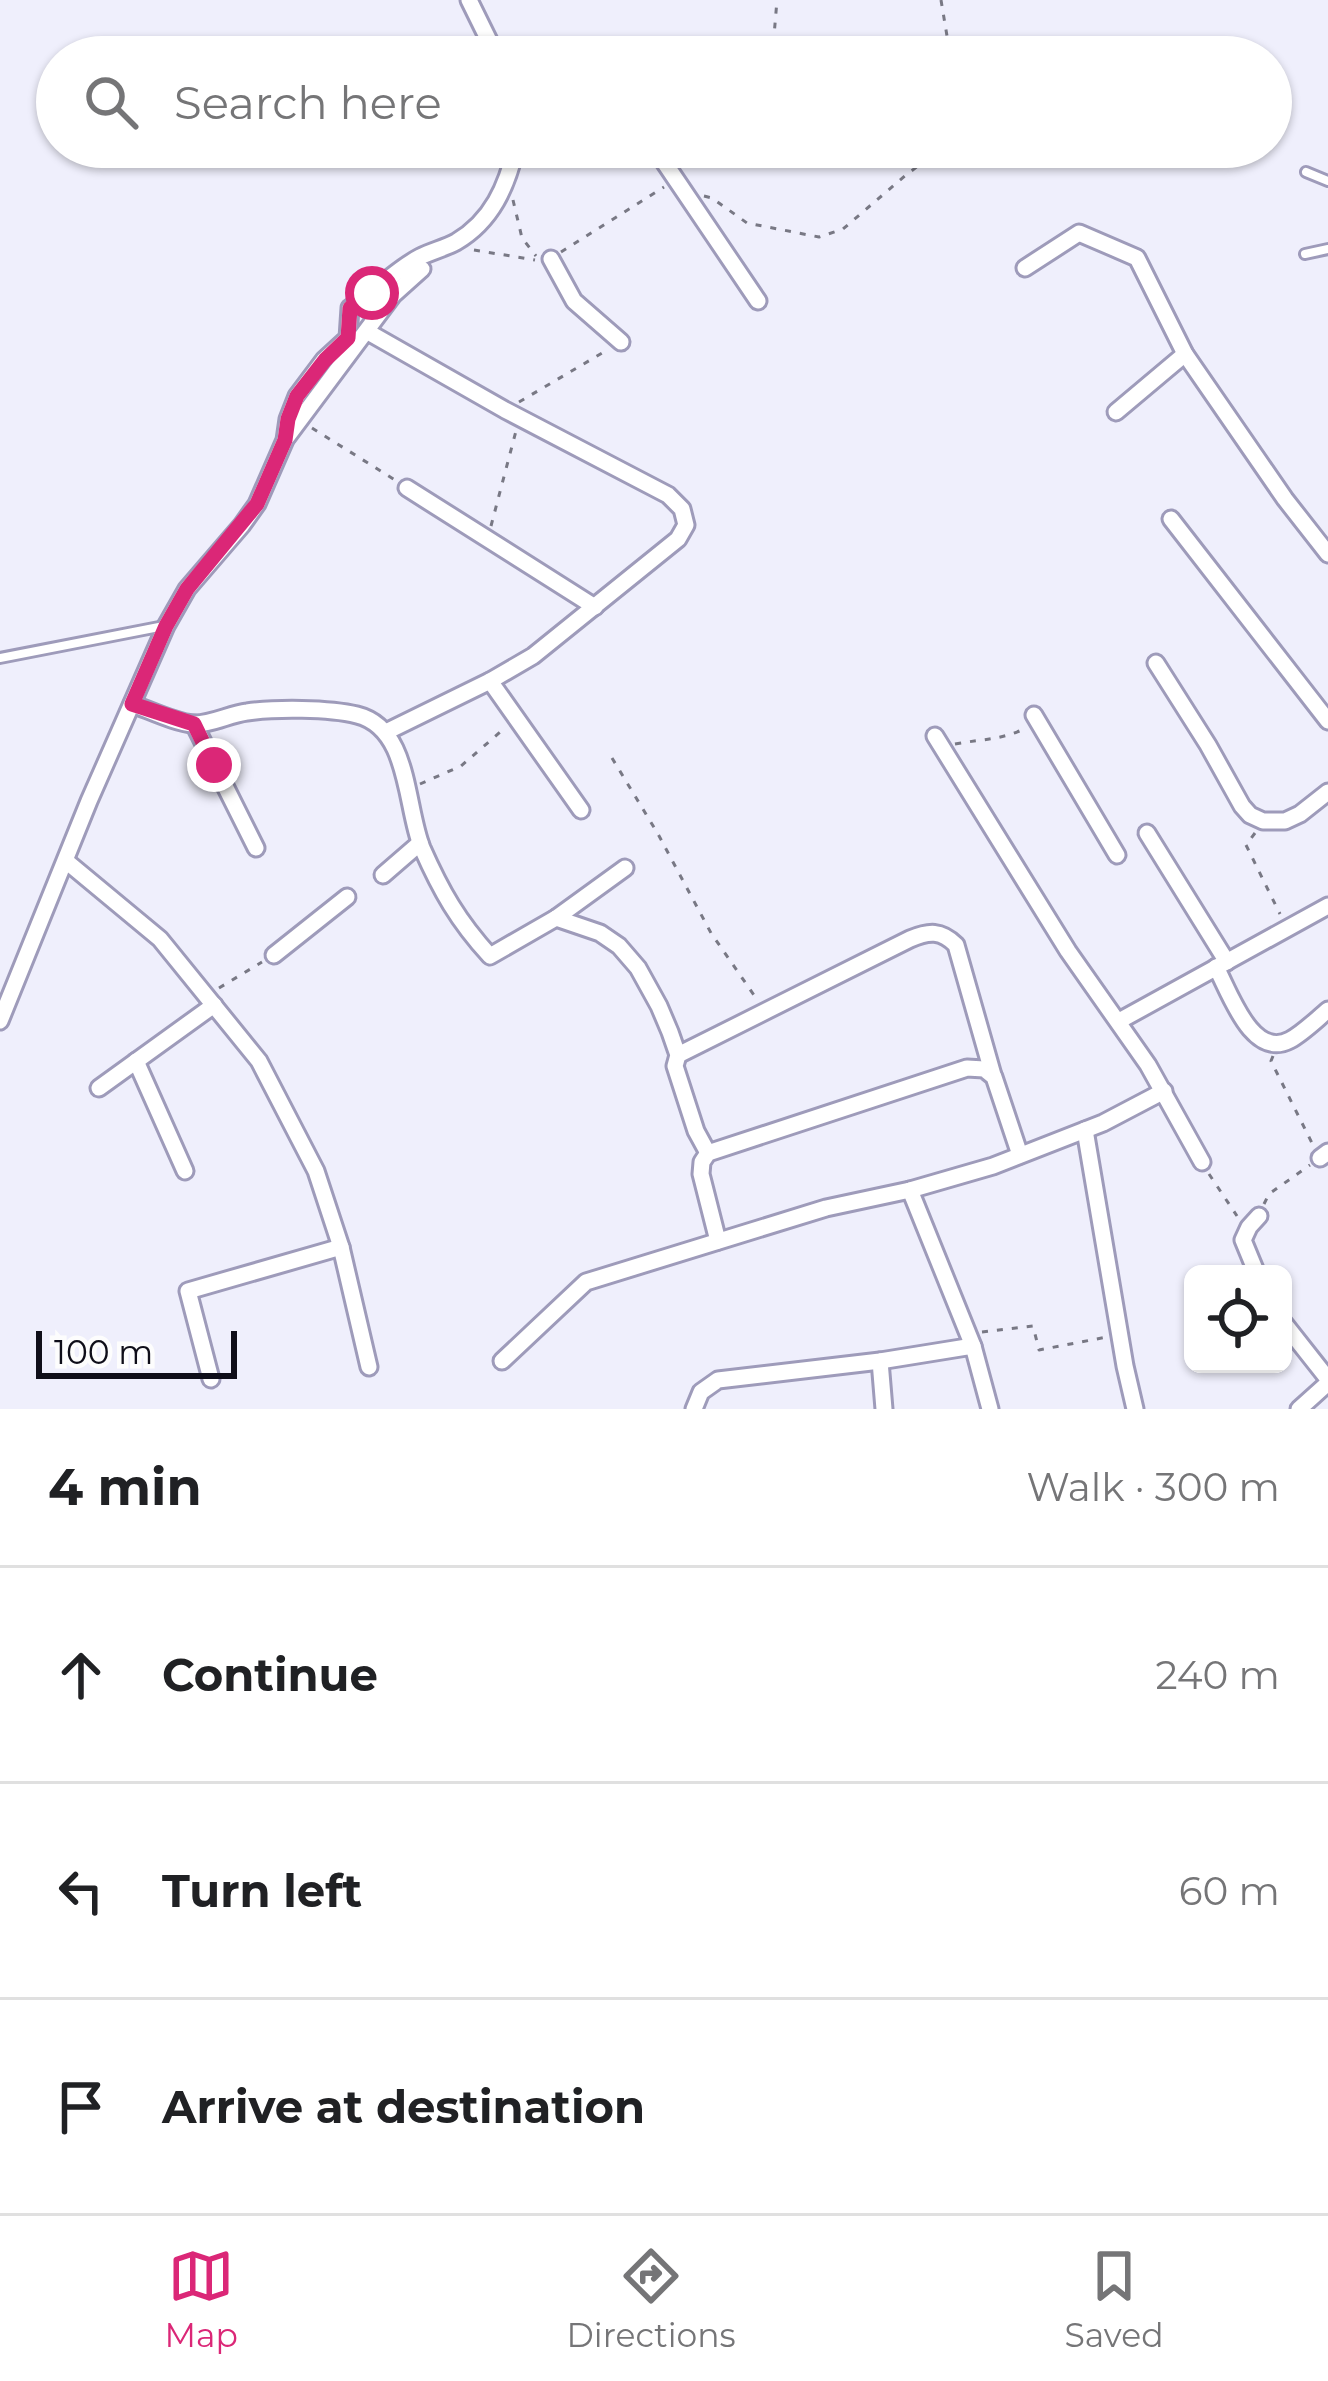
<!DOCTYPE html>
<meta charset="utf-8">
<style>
:root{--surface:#fff;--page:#f6f6f6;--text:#202124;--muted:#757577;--line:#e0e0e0;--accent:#db2777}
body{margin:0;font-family:Montserrat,sans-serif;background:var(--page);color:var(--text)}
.controls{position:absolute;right:36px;bottom:36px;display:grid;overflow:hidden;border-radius:18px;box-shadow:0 3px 9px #0004}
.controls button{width:108px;height:108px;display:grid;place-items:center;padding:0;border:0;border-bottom:3px solid var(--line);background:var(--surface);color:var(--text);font:60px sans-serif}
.scale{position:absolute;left:36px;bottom:30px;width:201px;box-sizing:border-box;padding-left:12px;border:6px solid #0f0e19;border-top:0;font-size:33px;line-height:42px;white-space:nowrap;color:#0f0e19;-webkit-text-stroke:9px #fdfdfd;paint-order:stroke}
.stop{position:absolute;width:36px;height:36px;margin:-27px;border:9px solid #db2777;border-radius:50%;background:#fff}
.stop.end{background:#db2777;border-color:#fff;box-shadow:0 3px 12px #0008}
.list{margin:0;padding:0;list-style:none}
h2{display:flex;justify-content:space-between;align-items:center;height:156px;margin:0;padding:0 48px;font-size:51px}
h2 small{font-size:39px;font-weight:400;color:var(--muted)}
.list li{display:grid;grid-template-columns:78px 1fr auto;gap:36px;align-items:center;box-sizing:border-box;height:216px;padding:0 48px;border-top:3px solid var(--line)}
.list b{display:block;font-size:45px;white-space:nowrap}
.list em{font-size:39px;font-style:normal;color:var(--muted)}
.icon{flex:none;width:66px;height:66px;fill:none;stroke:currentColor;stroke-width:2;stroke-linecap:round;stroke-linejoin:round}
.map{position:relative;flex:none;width:1328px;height:1409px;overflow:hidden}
.search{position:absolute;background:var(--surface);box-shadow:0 3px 9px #0004;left:36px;right:36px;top:36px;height:132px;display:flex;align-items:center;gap:30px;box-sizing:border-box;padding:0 42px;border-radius:66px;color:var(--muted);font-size:45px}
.sheet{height:804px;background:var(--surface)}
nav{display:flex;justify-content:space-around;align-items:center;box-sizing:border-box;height:168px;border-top:3px solid var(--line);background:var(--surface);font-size:33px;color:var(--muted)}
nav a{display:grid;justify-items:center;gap:6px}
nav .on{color:var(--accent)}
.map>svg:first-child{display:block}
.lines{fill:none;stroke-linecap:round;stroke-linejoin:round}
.lane-casing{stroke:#9e9bba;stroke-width:14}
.street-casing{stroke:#9e9bba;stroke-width:21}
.path{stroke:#787884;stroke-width:3;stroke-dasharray:6 9;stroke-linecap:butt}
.lane{stroke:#fff;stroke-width:8}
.street{stroke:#fff;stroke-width:15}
.route{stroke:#db2777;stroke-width:15}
</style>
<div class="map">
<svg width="1328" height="1409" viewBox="0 0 1328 1409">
<rect width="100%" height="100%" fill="#efeffc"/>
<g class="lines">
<defs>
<g id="lane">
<polyline points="1306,172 1328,181"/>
<polyline points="1305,254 1328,249"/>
<polyline points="0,658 164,626"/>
</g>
<g id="street">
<polyline points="469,0 497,57"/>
<polyline points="654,147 758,301"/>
<polyline points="551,259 574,301 621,342"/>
<polyline points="1025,268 1079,233 1137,258 1185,354 1285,499 1328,554"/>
<polyline points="368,332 505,410 668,495 682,509 686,525 678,539 533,656 490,681 386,732"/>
<polyline points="1116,412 1185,354"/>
<polyline points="287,437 393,295 422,269"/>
<polyline points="407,488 595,607"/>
<polyline points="1171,519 1328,721"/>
<polyline points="1156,663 1208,745 1242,806 1250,815 1263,821 1285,821 1300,814 1328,792"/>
<polyline points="490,681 581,810"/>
<path d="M132,704C149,710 176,723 193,724C210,725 230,714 247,712C275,708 329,708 357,715C410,728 405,806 422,848C441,891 458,921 490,956L556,918L625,868"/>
<polyline points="1034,715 1117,855"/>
<polyline points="194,724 256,848"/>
<polyline points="935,736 1068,951 1148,1065 1202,1162"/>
<polyline points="1147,833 1227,962"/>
<polyline points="66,861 160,939 259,1061 316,1171 341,1247 369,1367"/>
<polyline points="383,875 420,843"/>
<polyline points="556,918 600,933 619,946 638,968 659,1006 670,1032 678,1055 675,1066 696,1131 708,1153"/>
<polyline points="274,955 347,897"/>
<path d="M1216,967C1230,993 1252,1060 1290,1040C1303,1033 1316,1020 1328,1010"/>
<path d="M0,1021L89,801L166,626L187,589L242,525L257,504L285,440L288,419L297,396L324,360L348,338L350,308C374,293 395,270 420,257C432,251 445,248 456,242C492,221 507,186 516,147"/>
<polyline points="1119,1021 1328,906"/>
<path d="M678,1055L910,939C929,931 941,930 956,945L993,1075"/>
<polyline points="136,1061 185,1171"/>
<polyline points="99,1088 214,1005"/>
<polyline points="1085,1130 1125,1366 1135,1409"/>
<polyline points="1320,1158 1328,1152"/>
<polyline points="910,1190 973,1346 990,1409"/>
<polyline points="718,1241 701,1174 702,1162 708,1153 967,1068 984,1069 994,1077 1020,1155"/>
<polyline points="1257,1274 1243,1240 1249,1227 1259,1216"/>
<polyline points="1283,1322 1328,1379"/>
<polyline points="502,1361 586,1282 826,1208 910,1190 993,1166 1103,1123 1164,1091"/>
<polyline points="880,1361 884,1409"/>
<polyline points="211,1379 188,1291 341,1247"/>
<polyline points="694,1409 701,1392 718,1380 880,1361 973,1346"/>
<polyline points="1299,1409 1328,1383"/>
</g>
</defs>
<!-- lane casing -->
<use href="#lane" class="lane-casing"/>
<!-- street casing -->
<use href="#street" class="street-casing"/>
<!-- path -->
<g class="path">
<polyline points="941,0 949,48 946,57"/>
<polyline points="766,57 774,36 777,0"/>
<polyline points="704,196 712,198 747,223 819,237 843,229 906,175 930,157 935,147"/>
<polyline points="513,200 522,238 536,256"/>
<polyline points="474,250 535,260"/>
<polyline points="561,252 664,187"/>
<polyline points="519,402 609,349"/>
<polyline points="312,428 395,480"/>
<polyline points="491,526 516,431"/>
<path d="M955,744C982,739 1002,740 1026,728"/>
<polyline points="612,758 658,834 711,933 756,998"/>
<polyline points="420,784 461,766 506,727"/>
<polyline points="1255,833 1246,845 1280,914"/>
<polyline points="219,988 262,962"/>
<polyline points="1273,1056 1271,1061 1313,1145"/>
<polyline points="1209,1174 1237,1216"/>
<polyline points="1264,1204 1269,1194 1310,1165"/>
<polyline points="982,1332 1033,1326 1039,1350 1107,1337"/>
</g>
<!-- lane -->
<use href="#lane" class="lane"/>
<!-- street -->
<use href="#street" class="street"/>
</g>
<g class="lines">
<!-- route -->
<polyline class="route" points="214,765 194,724 132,704 166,626 187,589 257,504 285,440 288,419 297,396 325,360 348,338 350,308 372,293"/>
</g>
</svg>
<div class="controls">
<button><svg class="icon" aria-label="locate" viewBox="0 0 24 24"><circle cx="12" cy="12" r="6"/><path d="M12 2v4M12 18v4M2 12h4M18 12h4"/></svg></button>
</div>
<div class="scale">100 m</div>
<div class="stop" style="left:372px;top:293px"></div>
<div class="stop end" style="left:214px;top:765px"></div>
<div class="search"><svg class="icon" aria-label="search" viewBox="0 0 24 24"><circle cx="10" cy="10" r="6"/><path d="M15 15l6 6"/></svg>Search here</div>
</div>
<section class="sheet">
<h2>4 min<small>Walk · 300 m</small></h2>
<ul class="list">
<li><svg class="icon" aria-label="ahead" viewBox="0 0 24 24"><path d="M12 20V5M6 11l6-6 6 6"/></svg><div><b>Continue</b></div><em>240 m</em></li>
<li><svg class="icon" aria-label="left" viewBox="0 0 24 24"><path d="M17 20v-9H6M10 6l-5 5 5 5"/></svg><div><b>Turn left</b></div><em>60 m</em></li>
<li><svg class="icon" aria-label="arrive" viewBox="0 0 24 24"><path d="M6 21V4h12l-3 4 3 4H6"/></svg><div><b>Arrive at destination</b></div></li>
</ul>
</section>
<nav>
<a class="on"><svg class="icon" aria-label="map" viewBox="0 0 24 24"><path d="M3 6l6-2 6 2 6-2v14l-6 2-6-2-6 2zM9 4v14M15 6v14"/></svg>Map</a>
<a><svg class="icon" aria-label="directions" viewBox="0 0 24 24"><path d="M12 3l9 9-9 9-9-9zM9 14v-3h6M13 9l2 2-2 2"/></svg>Directions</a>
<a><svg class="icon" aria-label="saved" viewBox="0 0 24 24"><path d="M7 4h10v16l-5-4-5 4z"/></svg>Saved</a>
</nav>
